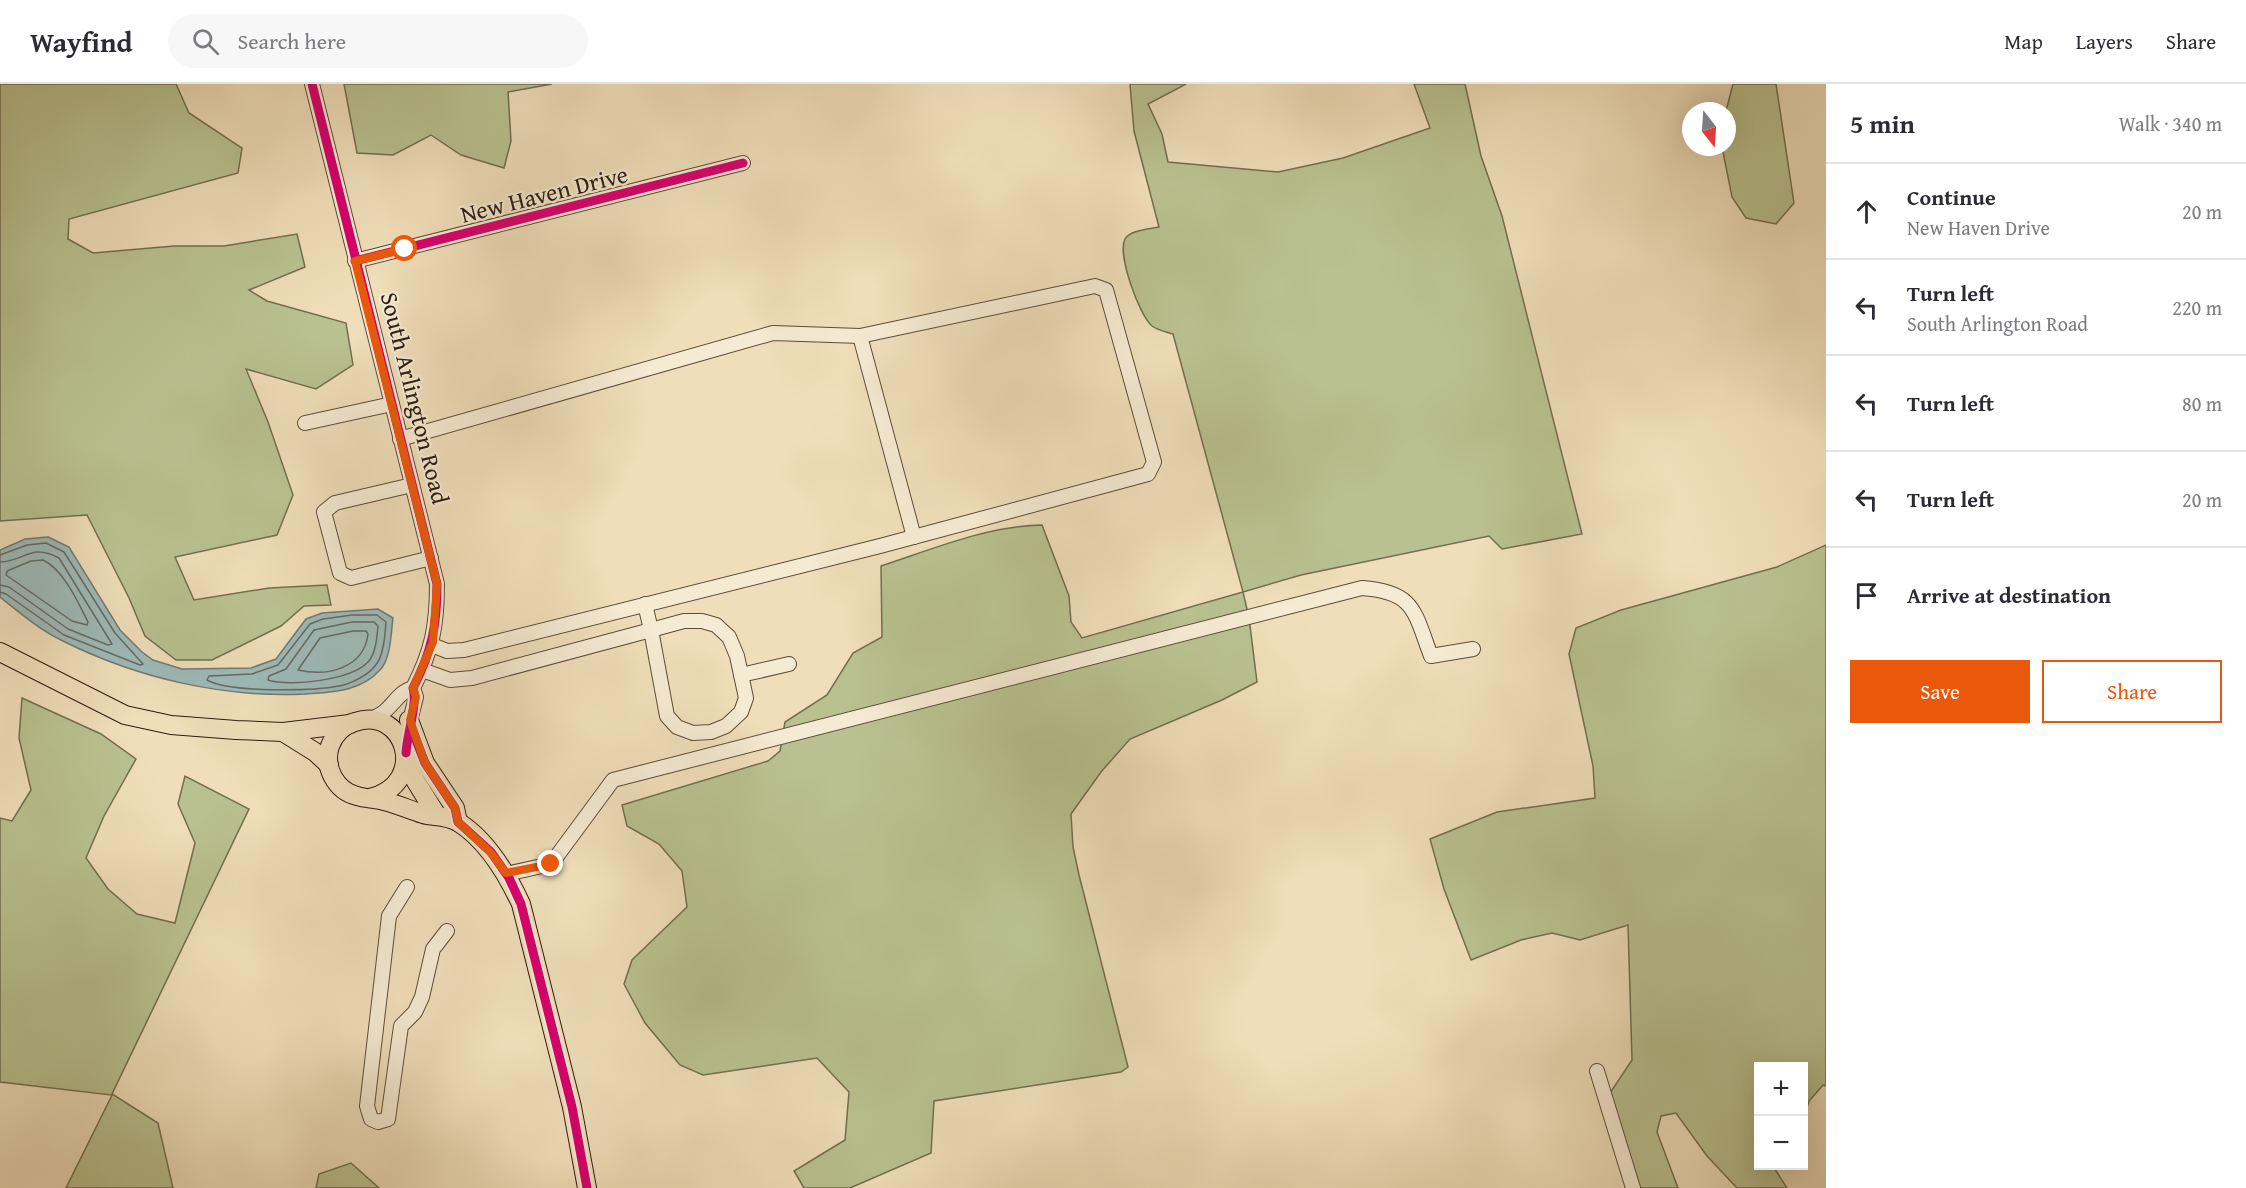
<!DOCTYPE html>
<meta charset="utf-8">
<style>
:root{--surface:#fff;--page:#f7f7f7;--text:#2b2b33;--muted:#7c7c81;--line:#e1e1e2;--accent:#ea580c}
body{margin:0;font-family:"Gentium Book Plus",serif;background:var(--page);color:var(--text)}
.controls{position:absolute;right:18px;bottom:18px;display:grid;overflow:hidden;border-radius:0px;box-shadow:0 6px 24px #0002}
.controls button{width:54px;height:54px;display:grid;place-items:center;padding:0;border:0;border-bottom:2px solid var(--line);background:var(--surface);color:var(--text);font:30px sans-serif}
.compass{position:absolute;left:1682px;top:18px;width:54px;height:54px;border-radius:50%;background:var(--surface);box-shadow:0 6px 24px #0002;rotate:163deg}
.stop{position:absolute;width:18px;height:18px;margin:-14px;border:4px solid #ea580c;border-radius:50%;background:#fff}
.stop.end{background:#ea580c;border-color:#fff;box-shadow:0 2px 6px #0008}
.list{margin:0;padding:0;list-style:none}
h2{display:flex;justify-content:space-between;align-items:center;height:78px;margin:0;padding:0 24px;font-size:26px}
h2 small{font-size:20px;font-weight:400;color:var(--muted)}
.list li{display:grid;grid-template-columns:39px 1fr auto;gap:18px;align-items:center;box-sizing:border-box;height:96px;padding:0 24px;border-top:2px solid var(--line)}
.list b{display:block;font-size:22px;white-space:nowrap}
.list p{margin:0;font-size:20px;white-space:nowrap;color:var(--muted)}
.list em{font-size:20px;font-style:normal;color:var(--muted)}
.actions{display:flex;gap:12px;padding:18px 24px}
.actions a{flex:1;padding:14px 0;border:2px solid var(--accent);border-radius:0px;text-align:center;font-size:21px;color:var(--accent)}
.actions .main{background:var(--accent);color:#fff}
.icon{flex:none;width:33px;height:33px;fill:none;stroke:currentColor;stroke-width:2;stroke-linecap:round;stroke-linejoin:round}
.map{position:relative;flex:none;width:1826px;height:1104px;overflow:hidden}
header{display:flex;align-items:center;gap:36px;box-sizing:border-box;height:84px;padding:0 30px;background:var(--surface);border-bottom:2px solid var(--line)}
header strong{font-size:28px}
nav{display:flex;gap:33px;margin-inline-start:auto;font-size:21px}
.search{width:420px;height:54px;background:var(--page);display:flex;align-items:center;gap:15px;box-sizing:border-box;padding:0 21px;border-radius:33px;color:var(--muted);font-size:22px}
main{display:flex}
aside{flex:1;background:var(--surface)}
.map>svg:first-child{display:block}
.green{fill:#b9c190;stroke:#726e50;stroke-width:1.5}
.water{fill:#9dbab8;stroke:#707a75;stroke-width:1.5}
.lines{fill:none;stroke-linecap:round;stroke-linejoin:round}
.shore{stroke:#646a64;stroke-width:1.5}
.minor-casing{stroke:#5d4c3a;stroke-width:16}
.major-casing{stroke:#2c1b10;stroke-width:20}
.minor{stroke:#f5ead2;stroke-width:14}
.major{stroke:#efdeb9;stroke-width:18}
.cycleway-casing{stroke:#f5ead2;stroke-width:13}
.cycleway{stroke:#d6006c;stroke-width:9}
.route{stroke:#ea580c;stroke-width:8}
.labels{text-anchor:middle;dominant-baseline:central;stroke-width:4.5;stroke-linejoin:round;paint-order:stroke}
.street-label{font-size:24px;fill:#2c1b10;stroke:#f5ead2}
</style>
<header>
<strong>Wayfind</strong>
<div class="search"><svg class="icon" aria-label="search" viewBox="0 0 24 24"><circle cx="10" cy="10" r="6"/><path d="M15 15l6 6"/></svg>Search here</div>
<nav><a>Map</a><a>Layers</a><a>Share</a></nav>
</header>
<main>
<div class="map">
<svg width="1826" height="1104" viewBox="0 0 1826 1104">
<rect width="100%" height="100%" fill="#efdeb9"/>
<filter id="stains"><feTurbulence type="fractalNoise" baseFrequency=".00333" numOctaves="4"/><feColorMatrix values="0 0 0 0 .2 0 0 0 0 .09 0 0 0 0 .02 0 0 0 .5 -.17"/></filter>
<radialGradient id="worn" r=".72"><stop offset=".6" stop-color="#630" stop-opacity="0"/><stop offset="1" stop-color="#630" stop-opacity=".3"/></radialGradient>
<!-- green -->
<g class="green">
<polygon points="0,0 176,0 189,29 242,64 238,89 69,135 68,155 93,169 174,162 224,162 297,150 305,183 249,206 267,217 346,239 353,281 316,305 246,285 268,338 293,411 277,451 175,473 194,516 269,504 327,501 331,521 304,522 281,542 212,576 176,576 145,552 129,514 87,431 0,437"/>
<polygon points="344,0 552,0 508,8 511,57 504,84 461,71 431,51 393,71 357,69"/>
<path d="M1130,0H1186L1148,20L1162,50L1168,78L1278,88L1343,74L1430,44L1414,0H1465L1481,72L1502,132L1582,450L1502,465L1489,452L1301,491L1243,508L1249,534L1257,598L1222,616L1130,655L1101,688L1071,730L1073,763L1079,791L1128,983L1121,988L934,1017L931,1069L850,1104H804L794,1087L845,1056L849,1008L817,974L703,991L680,981L645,939L624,900L632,876L687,823L682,787L659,760L627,742L622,721L768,677L780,667L785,638L827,611L853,569L882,553L881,482C933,465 987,442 1042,441L1069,512L1071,538L1082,554L1243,508L1173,250C1167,248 1157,246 1152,242C1139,231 1117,170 1125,155C1130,146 1150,145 1159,143L1134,47Z"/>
<polygon points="1733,0 1776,0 1794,119 1776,140 1746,134 1732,113 1722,63 1727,63 1726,27"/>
<polygon points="1826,461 1826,1002 1823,1001 1809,1017 1804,1034 1804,982 1758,982 1758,1082 1773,1082 1787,1104 1737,1104 1707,1072 1676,1029 1661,1032 1657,1048 1678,1104 1633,1104 1606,1015 1632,976 1628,841 1580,856 1552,849 1521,856 1471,876 1444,805 1430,755 1497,728 1595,714 1593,682 1569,570 1576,544 1621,526 1777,483"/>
<polygon points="22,614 101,650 136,675 104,732 86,774 108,805 137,830 175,839 195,759 178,720 185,692 249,725 112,1010 158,1039 173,1104 66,1104 112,1011 0,998 0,734 12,737 31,706 19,654"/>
<polygon points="351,1079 379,1104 316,1104 319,1090"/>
</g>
<!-- water -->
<path class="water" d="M48,453L69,463L120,546L142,568L153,576L182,585L251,584L276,575L306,535L322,529L378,525L393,534C391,548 391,575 380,586C360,608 332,608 305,610C223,614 137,594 63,557C40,546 20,529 0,513V466L25,455Z"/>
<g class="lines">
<!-- shore -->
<g class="shore">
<polyline points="0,471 27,461 46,459 64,468 115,549 143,580 140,581 64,551 6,510 0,508"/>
<path d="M43,476C63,485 78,518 88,538L87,541L72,537L6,491L7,487L31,477Z"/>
<path d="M0,478C26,477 30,459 59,474L112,560L108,561L68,545L9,503L0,501"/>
<path d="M352,531H377L386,538C385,550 384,572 375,582C368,591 351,600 339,602C312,607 230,609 207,596L209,592L252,590L278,581L310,540L323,535Z"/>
<path d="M352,538H374L378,542C377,552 376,570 368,578C351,596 291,603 268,596L269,592L286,585L314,546Z"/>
<path d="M353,547H366L368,550C364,584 328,593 298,586L320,554Z"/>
</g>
<defs>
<g id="minor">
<path d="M312,0L437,500C437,542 432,567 413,604L416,613L408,645"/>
<polyline points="355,177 743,79"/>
<polyline points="860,252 914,453"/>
<polyline points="305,339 392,320"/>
<polyline points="400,355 773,249 860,252 1095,202 1106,206 1154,378 1148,390 880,462 464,566 447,567 432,561"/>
<polyline points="412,401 335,419 324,428 340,489 351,494 431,474"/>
<polyline points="422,586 450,596 472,594 651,546 684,537 702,537 716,541 729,553 737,572 746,614 741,628 726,642 711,648 693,649 677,643 667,632 651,546 645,520"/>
<polyline points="741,591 789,580"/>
<path d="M369,635C392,630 394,609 413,604"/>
<path d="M506,790L551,780L613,696L1362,504C1415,508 1414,527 1431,572L1473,565"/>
<polyline points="407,803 389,832 367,1022 371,1035 378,1038 388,1035 401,942 415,928 422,913 433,865 447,847"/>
<polyline points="1597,987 1633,1104"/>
</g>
<g id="major">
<polyline points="0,568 125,631 171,641 236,646 283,648 350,640"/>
<polyline points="409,636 425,679 455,724 458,738"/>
<polyline points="283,648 315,668 329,681"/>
<polyline points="406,674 410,688 436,730"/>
<path d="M370,714C430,699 405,621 355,638C343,641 334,651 330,662C323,683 336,707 357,712C366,715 375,714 384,717C397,720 410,726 423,730C434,733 446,731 458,738C487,756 507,790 521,820L572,1023L587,1104"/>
</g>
</defs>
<!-- minor casing -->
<use href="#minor" class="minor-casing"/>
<!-- major casing -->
<use href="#major" class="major-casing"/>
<!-- minor -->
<use href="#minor" class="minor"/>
<!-- major -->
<use href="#major" class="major"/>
<defs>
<g id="cycleway">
<path d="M312,0L437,500C437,542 432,567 413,604C418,619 407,650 406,669"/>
<polyline points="355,177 743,79"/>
<polyline points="411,643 425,679 455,724 458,738 491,768 509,794 521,820 572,1023 587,1104"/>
</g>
</defs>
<!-- cycleway casing -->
<use href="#cycleway" class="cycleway-casing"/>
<!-- cycleway -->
<use href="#cycleway" class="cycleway"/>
</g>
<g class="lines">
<!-- route -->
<polyline class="route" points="405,165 355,177 437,500 433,558 413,604 416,613 410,636 425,679 455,724 458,738 490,768 506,789 551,780"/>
</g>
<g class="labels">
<!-- street labels -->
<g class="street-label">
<text transform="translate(544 110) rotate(-14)">New Haven Drive</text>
<text transform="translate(415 314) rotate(76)">South Arlington Road</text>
</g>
</g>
<rect width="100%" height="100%" filter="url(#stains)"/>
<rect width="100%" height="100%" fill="url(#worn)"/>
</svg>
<div class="controls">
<button>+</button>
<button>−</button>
</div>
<svg class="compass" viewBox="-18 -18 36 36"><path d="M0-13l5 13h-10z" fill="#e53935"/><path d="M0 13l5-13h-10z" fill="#7c7c81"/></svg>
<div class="stop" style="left:405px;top:165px"></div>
<div class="stop end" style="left:551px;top:780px"></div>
</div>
<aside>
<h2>5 min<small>Walk · 340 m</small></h2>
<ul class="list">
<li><svg class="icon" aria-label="ahead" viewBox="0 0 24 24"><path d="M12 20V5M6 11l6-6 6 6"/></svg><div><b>Continue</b><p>New Haven Drive</p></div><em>20 m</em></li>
<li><svg class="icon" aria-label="left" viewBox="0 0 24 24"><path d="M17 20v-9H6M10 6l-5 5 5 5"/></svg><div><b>Turn left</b><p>South Arlington Road</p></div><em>220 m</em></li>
<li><svg class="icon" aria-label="left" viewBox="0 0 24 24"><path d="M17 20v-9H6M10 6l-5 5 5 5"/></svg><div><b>Turn left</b></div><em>80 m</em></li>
<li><svg class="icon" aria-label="left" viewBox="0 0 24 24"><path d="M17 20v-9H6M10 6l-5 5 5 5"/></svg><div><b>Turn left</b></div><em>20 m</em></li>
<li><svg class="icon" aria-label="arrive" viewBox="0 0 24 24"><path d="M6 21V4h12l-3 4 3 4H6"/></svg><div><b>Arrive at destination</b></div></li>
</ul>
<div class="actions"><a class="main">Save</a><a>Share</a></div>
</aside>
</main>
